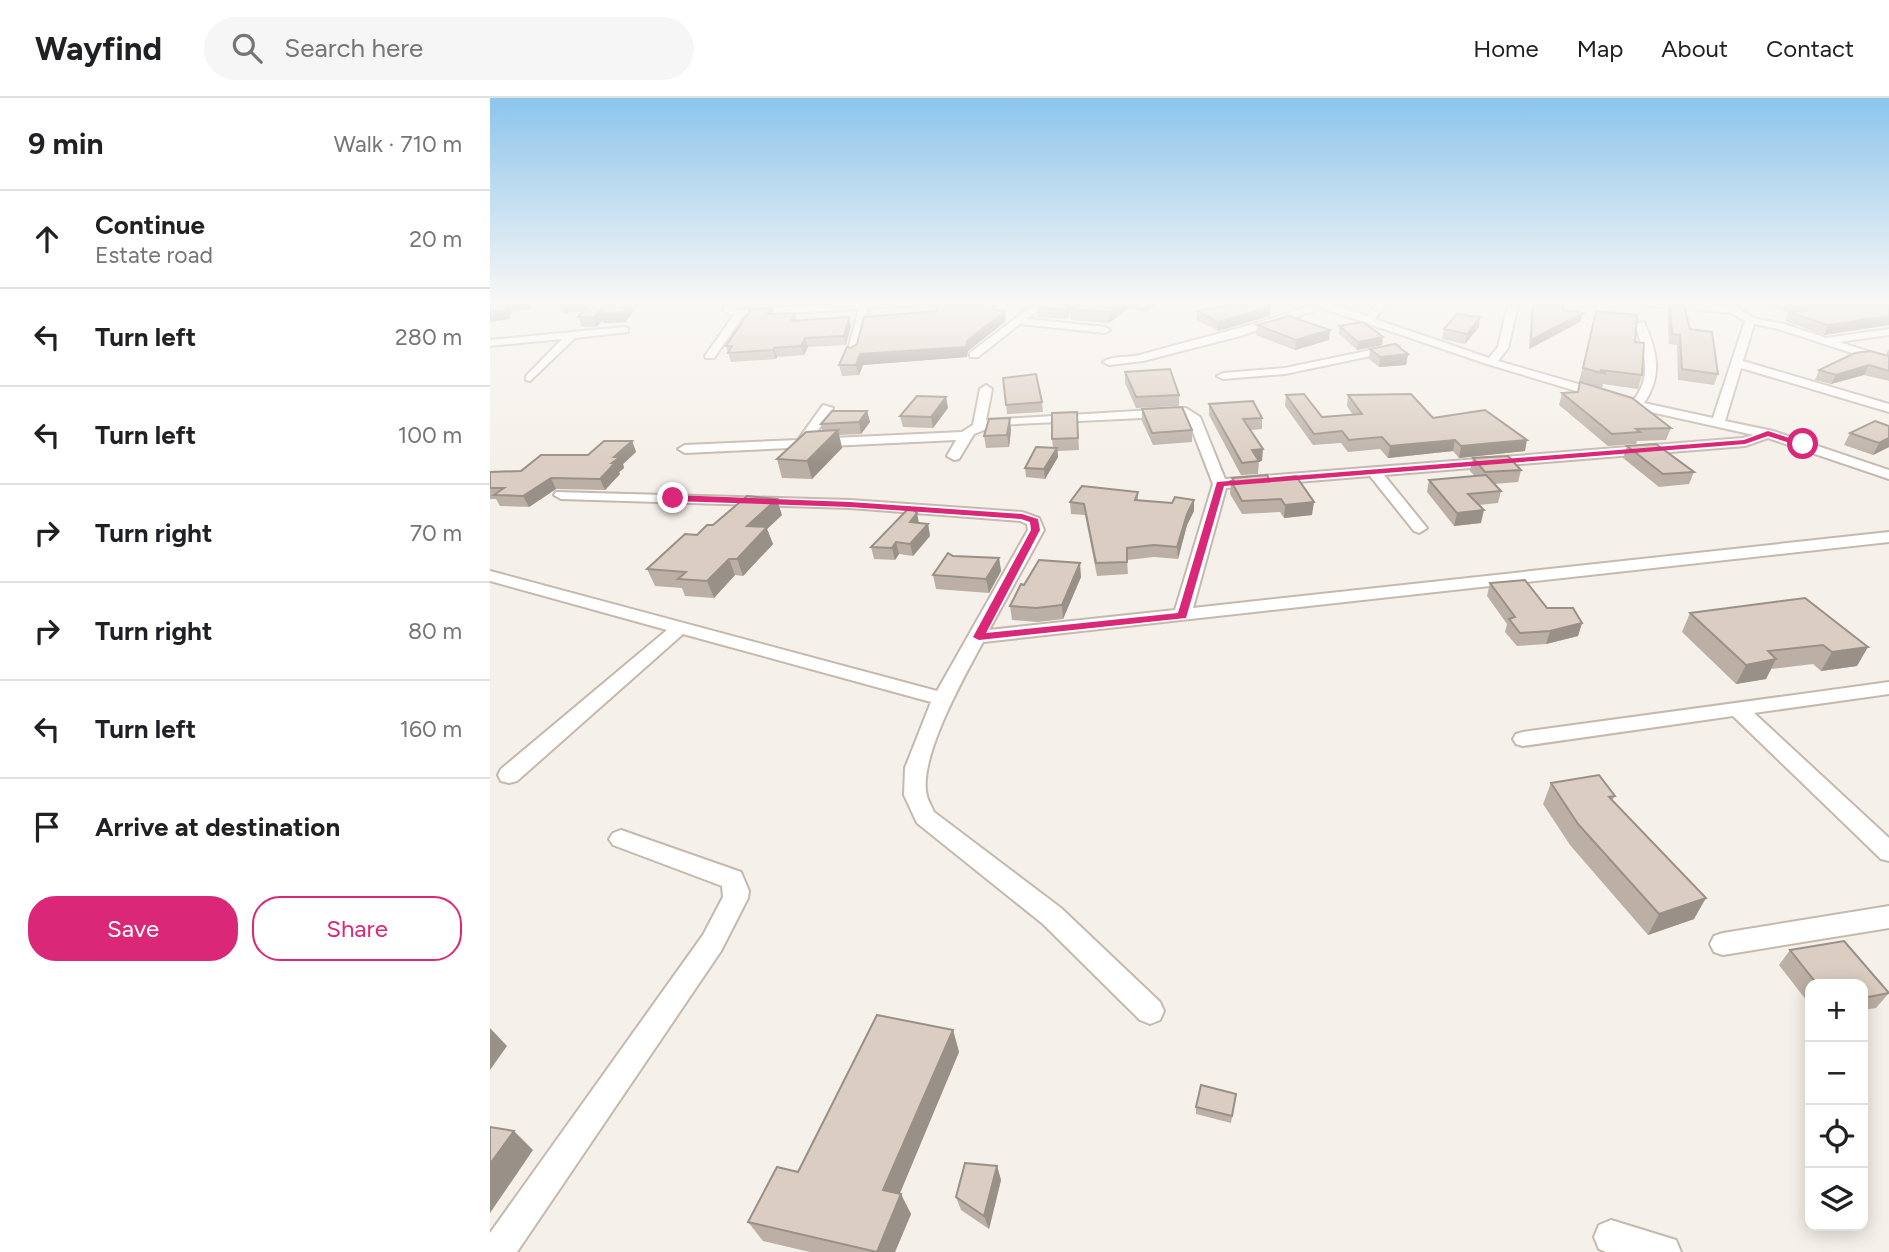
<!DOCTYPE html>
<meta charset="utf-8">
<style>
:root{--surface:#fff;--page:#f6f6f6;--text:#202124;--muted:#757577;--line:#e0e0e0;--accent:#db2777}
body{margin:0;font-family:Figtree,sans-serif;background:var(--page);color:var(--text)}
.controls{position:absolute;right:21px;bottom:21px;display:grid;overflow:hidden;border-radius:14px;box-shadow:0 4px 18px #0003}
.controls button{width:63px;height:63px;display:grid;place-items:center;padding:0;border:0;border-bottom:2px solid var(--line);background:var(--surface);color:var(--text);font:35px sans-serif}
.stop{position:absolute;width:21px;height:21px;margin:-16px;border:5px solid #db2777;border-radius:50%;background:#fff}
.stop.end{background:#db2777;border-color:#fff;box-shadow:0 2px 7px #0008}
.list{margin:0;padding:0;list-style:none}
h2{display:flex;justify-content:space-between;align-items:center;height:91px;margin:0;padding:0 28px;font-size:30px}
h2 small{font-size:23px;font-weight:400;color:var(--muted)}
.list li{display:grid;grid-template-columns:46px 1fr auto;gap:21px;align-items:center;box-sizing:border-box;height:98px;padding:0 28px;border-top:2px solid var(--line)}
.list b{display:block;font-size:26px;white-space:nowrap}
.list p{margin:0;font-size:23px;white-space:nowrap;color:var(--muted)}
.list em{font-size:23px;font-style:normal;color:var(--muted)}
.actions{display:flex;gap:14px;padding:21px 28px}
.actions a{flex:1;padding:16px 0;border:2px solid var(--accent);border-radius:28px;text-align:center;font-size:24px;color:var(--accent)}
.actions .main{background:var(--accent);color:#fff}
.icon{flex:none;width:38px;height:38px;fill:none;stroke:currentColor;stroke-width:2;stroke-linecap:round;stroke-linejoin:round}
.map{position:relative;flex:none;width:1399px;height:1154px;overflow:hidden}
header{display:flex;align-items:center;gap:42px;box-sizing:border-box;height:98px;padding:0 35px;background:var(--surface);border-bottom:2px solid var(--line)}
header strong{font-size:33px}
nav{display:flex;gap:38px;margin-inline-start:auto;font-size:24px}
.search{width:490px;height:63px;background:var(--page);display:flex;align-items:center;gap:18px;box-sizing:border-box;padding:0 24px;border-radius:38px;color:var(--muted);font-size:26px}
main{display:flex}
aside{flex:1;background:var(--surface)}
.map>svg:first-child{display:block}
.lines{fill:none;stroke-linecap:round;stroke-linejoin:round}
.minor-casing{stroke:#c5b9ae;stroke-width:4}
.minor{fill:#fff;fill-rule:evenodd}
.wall{fill:#bcb0a6}
.shaded-wall{fill:#999087}
.building{fill:#dbcdc1;stroke:#999087;stroke-width:2}
.route{fill:#db2777}
</style>
<header>
<strong>Wayfind</strong>
<div class="search"><svg class="icon" aria-label="search" viewBox="0 0 24 24"><circle cx="10" cy="10" r="6"/><path d="M15 15l6 6"/></svg>Search here</div>
<nav><a>Home</a><a>Map</a><a>About</a><a>Contact</a></nav>
</header>
<main>
<aside>
<h2>9 min<small>Walk · 710 m</small></h2>
<ul class="list">
<li><svg class="icon" aria-label="ahead" viewBox="0 0 24 24"><path d="M12 20V5M6 11l6-6 6 6"/></svg><div><b>Continue</b><p>Estate road</p></div><em>20 m</em></li>
<li><svg class="icon" aria-label="left" viewBox="0 0 24 24"><path d="M17 20v-9H6M10 6l-5 5 5 5"/></svg><div><b>Turn left</b></div><em>280 m</em></li>
<li><svg class="icon" aria-label="left" viewBox="0 0 24 24"><path d="M17 20v-9H6M10 6l-5 5 5 5"/></svg><div><b>Turn left</b></div><em>100 m</em></li>
<li><svg class="icon" aria-label="right" viewBox="0 0 24 24"><path d="M7 20v-9h11M14 6l5 5-5 5"/></svg><div><b>Turn right</b></div><em>70 m</em></li>
<li><svg class="icon" aria-label="right" viewBox="0 0 24 24"><path d="M7 20v-9h11M14 6l5 5-5 5"/></svg><div><b>Turn right</b></div><em>80 m</em></li>
<li><svg class="icon" aria-label="left" viewBox="0 0 24 24"><path d="M17 20v-9H6M10 6l-5 5 5 5"/></svg><div><b>Turn left</b></div><em>160 m</em></li>
<li><svg class="icon" aria-label="arrive" viewBox="0 0 24 24"><path d="M6 21V4h12l-3 4 3 4H6"/></svg><div><b>Arrive at destination</b></div></li>
</ul>
<div class="actions"><a class="main">Save</a><a>Share</a></div>
</aside>
<div class="map">
<svg width="1399" height="1154" viewBox="0 0 1399 1154">
<rect width="100%" height="100%" fill="#f5f0e9"/>
<g class="lines">
<defs>
<g id="minor">
<polygon points="17,203 47,203 0,211 0,205"/>
<polygon points="235,203 245,203 243,211 250,212 396,203 449,203 444,206 378,210 367,255 362,258 357,255 369,211 253,218 224,260 216,260 215,258 244,217 233,213"/>
<polygon points="548,203 559,203 537,221 615,229 620,232 615,235 530,226 488,259 480,259 480,255"/>
<polygon points="740,203 759,203 760,204 755,207"/>
<path d="M817,203H832L877,218L888,203H898L885,221L999,260L1008,249L1019,203H1029L1018,250L1008,263L1144,302C1163,276 1154,255 1145,226L1154,224C1167,253 1173,277 1154,305L1223,320L1255,223L1242,215L1149,207L1145,203L1240,209V203H1250L1249,211L1263,220L1294,226L1336,240L1399,231V237L1349,244L1399,260V267L1288,231L1264,226L1253,263L1399,306V314L1251,270L1235,323L1283,333L1399,372V381L1278,340L1255,348L894,377L937,430L929,435L924,433L880,378L736,390L703,510L1399,434V444L493,544C475,577 427,662 437,698C438,703 442,709 444,714L571,810L670,904L674,913L670,922L660,926L650,922L553,826L427,725L414,697L415,670L441,604L193,536L27,683L19,685L11,683L8,677L11,671L177,532L0,483V473L447,593L538,432L537,426L530,423L360,410L71,401L64,397L66,394L360,402L532,414L549,420L554,432L499,532L685,512L723,386L698,321L693,318L507,327L484,336L469,361L464,362L457,358L466,342L195,355L188,351L195,347L308,342L333,307L343,310L322,341L472,334L483,327L490,291L496,287L502,291L496,322L696,310L710,319L735,381L1253,340L1264,337L1143,310L997,266L832,210L750,238L653,263L619,267L613,264C623,257 638,260 650,257C708,240 766,228 823,206Z"/>
<polygon points="134,229 138,230 138,234 85,240 40,283 36,282 36,278 72,241 0,248 0,242"/>
<polygon points="905,247 909,248 909,252 795,276 733,281 727,278 733,275 795,270"/>
<polygon points="1399,584 1399,596 1264,615 1399,740 1399,763 1391,761 1243,618 1033,648 1026,646 1023,641 1026,636 1033,634"/>
<polygon points="131,732 251,774 259,793 258,800 231,853 27,1154 0,1154 0,1135 213,837 233,799 232,788 123,747 119,741 123,735"/>
<polygon points="1399,808 1399,830 1233,857 1224,854 1220,846 1224,838 1233,835"/>
<polygon points="1121,1122 1186,1142 1191,1154 1116,1154 1109,1151 1104,1139 1109,1127"/>
</g>
</defs>
<!-- minor casing -->
<use href="#minor" class="minor-casing"/>
<!-- minor -->
<use href="#minor" class="minor"/>
</g>
<!-- wall -->
<g class="wall">
<polygon points="555,203 581,203 581,207 577,221 548,219 547,209"/>
<polygon points="591,203 671,203 656,214 639,210 619,225 581,222 580,211"/>
<polygon points="1043,203 1053,204 1073,212 1093,215 1090,224 1039,251 1041,212"/>
<polygon points="1180,203 1200,231 1228,276 1224,287 1188,282 1187,247 1179,246 1177,212"/>
<polygon points="1268,203 1399,203 1399,227 1334,237 1295,223 1298,215"/>
<polygon points="70,206 136,224 113,225 113,223 106,229 92,229 88,219 94,213 74,215"/>
<polygon points="780,209 780,218 728,233 707,222 707,213"/>
<polygon points="282,210 284,216 305,215 307,222 361,228 356,247 318,249 314,257 287,259 286,261 241,264 236,248"/>
<polygon points="505,212 516,223 478,253 477,259 373,267 369,277 352,278 349,267 361,250"/>
<polygon points="1106,213 1145,244 1152,277 1148,291 1113,286 1112,290 1089,284"/>
<polygon points="767,227 840,232 839,242 805,252 766,237"/>
<polygon points="849,228 893,239 892,247 867,252 849,236"/>
<polygon points="989,229 975,246 952,241 954,231"/>
<polygon points="880,251 918,256 916,267 889,269 879,261"/>
<polygon points="1399,251 1399,283 1374,277 1341,286 1325,282 1329,272 1399,258 1396,256"/>
<polygon points="635,274 689,297 689,308 646,310 635,285"/>
<polygon points="513,280 552,304 553,314 517,316"/>
<polygon points="1090,284 1181,330 1176,342 1147,343 1146,346 1118,348 1069,307 1072,295 1088,294"/>
<polygon points="796,297 832,319 863,317 857,308 858,297 943,320 1035,353 969,360 963,353 898,360 890,351 858,354 851,345 823,347 795,308"/>
<polygon points="456,299 458,310 443,330 413,329 410,318"/>
<polygon points="719,306 772,320 772,331 761,332 772,363 769,363 768,376 751,377 719,317"/>
<polygon points="652,311 702,332 702,344 663,347 652,323"/>
<polygon points="377,313 380,324 371,336 349,337 352,350 322,381 292,380 287,361 332,333 331,326"/>
<polygon points="587,314 589,352 568,353 568,359 555,381 536,379 535,370 563,350 562,341"/>
<polygon points="1399,328 1399,349 1383,357 1354,347 1360,335"/>
<polygon points="521,332 519,349 496,350 494,338"/>
<polygon points="142,343 146,354 133,366 134,370 129,374 130,376 115,392 66,391 39,409 10,408 6,401 0,401 0,374 31,373 98,357"/>
<polygon points="1137,348 1204,374 1199,386 1169,389 1133,360"/>
<polygon points="983,360 1031,372 1028,384 1004,386 1011,393 1008,405 989,407 991,425 964,428 937,394 939,382 985,378 980,373"/>
<polygon points="742,380 779,381 822,417 794,420 790,414 752,416 740,396 741,383 742,383"/>
<polygon points="648,394 648,403 704,413 697,427 688,461 664,459 637,462 638,476 607,478 595,417 581,416 580,404"/>
<polygon points="427,415 429,425 438,426 440,438 423,458 409,456 405,462 384,461 381,449"/>
<polygon points="292,417 277,431 283,446 253,478 245,477 224,500 195,498 192,490 165,488 157,471 207,437 223,427"/>
<polygon points="463,458 509,460 511,473 499,495 446,491 443,477"/>
<polygon points="591,479 573,521 548,524 522,522 520,508 534,487"/>
<polygon points="1000,485 1092,525 1088,538 1056,546 1027,548 1015,534 1017,526 997,498"/>
<polygon points="1315,500 1367,568 1331,573 1323,566 1281,571 1276,581 1246,586 1192,534 1200,515"/>
<polygon points="1061,685 1125,698 1122,703 1204,821 1158,837 1080,747 1053,706"/>
<polygon points="1300,852 1399,895 1386,910 1373,912 1373,886 1320,886 1320,907 1289,867"/>
<polygon points="463,932 469,954 409,1096 421,1116 405,1154 320,1154 273,1143 258,1124 308,1074"/>
<polygon points="746,996 741,1025 706,1016 706,1009"/>
<polygon points="507,1068 511,1082 499,1131 471,1112 466,1099"/>
</g>
<!-- shaded-wall -->
<g class="shaded-wall">
<polygon points="29,203 40,203 41,207 41,211 22,213 20,221 0,224 0,214 19,204"/>
<polygon points="94,203 104,203 107,211 74,215 70,206"/>
<polygon points="141,203 151,203 136,224 113,225 113,223 106,229 103,220 113,210"/>
<polygon points="268,203 283,203 285,207 270,208"/>
<polygon points="504,203 507,203 503,221 502,212"/>
<polygon points="579,203 581,203 581,207 577,221 577,212"/>
<polygon points="634,203 639,203 639,210 619,225 619,214"/>
<polygon points="656,203 671,203 656,214"/>
<polygon points="780,209 780,218 728,233 728,224"/>
<polygon points="515,213 516,223 478,253 477,259 373,267 369,277 366,267 370,256 477,243"/>
<polygon points="1093,215 1090,224 1039,251 1041,242"/>
<polygon points="1399,218 1399,227 1334,237 1338,227"/>
<polygon points="359,219 361,228 356,247 354,238"/>
<polygon points="990,219 989,229 975,246 977,236"/>
<polygon points="840,232 839,242 805,252 806,242"/>
<polygon points="893,239 892,247 867,252 868,244"/>
<polygon points="315,240 318,249 314,257 311,248"/>
<polygon points="284,250 287,259 286,261 283,252"/>
<polygon points="918,256 916,267 889,269 890,259"/>
<polygon points="1379,267 1374,277 1341,286 1346,277"/>
<polygon points="456,299 458,310 443,330 441,319"/>
<polygon points="377,313 380,324 371,336 369,324"/>
<polygon points="520,320 521,332 519,349 517,337"/>
<polygon points="348,332 352,350 322,381 317,363"/>
<polygon points="1399,340 1399,349 1383,357 1389,345"/>
<polygon points="965,342 963,353 898,360 900,348"/>
<polygon points="1037,342 1035,353 969,360 971,348"/>
<polygon points="142,343 146,354 133,366 134,370 129,374 130,376 115,392 110,381 124,359"/>
<polygon points="567,350 568,359 555,381 554,371"/>
<polygon points="773,351 772,363 761,364 762,352"/>
<polygon points="61,380 66,391 39,409 33,398"/>
<polygon points="287,401 292,417 277,431 283,446 253,478 247,461 257,428"/>
<polygon points="704,402 704,413 697,427 688,461 687,449 697,416"/>
<polygon points="824,404 822,417 794,420 795,407"/>
<polygon points="994,412 991,425 964,428 967,415"/>
<polygon points="427,415 429,427 420,424"/>
<polygon points="438,426 440,438 423,458 420,446"/>
<polygon points="406,444 409,456 405,462 402,450"/>
<polygon points="509,460 511,473 499,495 496,481"/>
<polygon points="239,461 245,477 224,500 217,483"/>
<polygon points="590,465 591,479 573,521 572,507"/>
<polygon points="1092,525 1088,538 1056,546 1060,533"/>
<polygon points="1378,549 1367,568 1331,573 1342,554"/>
<polygon points="1286,561 1276,581 1246,586 1256,567"/>
<polygon points="1216,800 1204,821 1158,837 1169,816"/>
<polygon points="0,930 17,948 0,972"/>
<polygon points="463,932 469,954 403,1112 393,1092"/>
<polygon points="24,1033 43,1052 0,1115 0,1066"/>
<polygon points="507,1068 511,1082 499,1131 494,1118"/>
<polygon points="411,1096 421,1116 405,1154 387,1154"/>
</g>
<!-- building -->
<g class="building">
<polygon points="6,203 29,203 19,204 16,212 0,214 0,204"/>
<polygon points="70,203 94,203 70,206"/>
<polygon points="102,203 141,203 133,214 110,216 113,210 103,220 88,219"/>
<polygon points="450,203 504,203 502,212 515,213 477,243 476,249 370,256 366,267 349,267 357,249 361,250 367,246 374,219 446,213"/>
<polygon points="555,203 579,203 577,212 547,209"/>
<polygon points="591,203 634,203 619,214 580,211"/>
<polygon points="768,203 779,203 780,209 728,224 707,213"/>
<polygon points="1043,203 1072,203 1073,212 1093,215 1041,242"/>
<polygon points="1180,203 1193,204 1200,231 1222,234 1228,276 1192,271 1190,237 1182,236"/>
<polygon points="1295,203 1399,203 1399,218 1338,227 1298,214 1317,212"/>
<polygon points="282,210 278,216 305,215 301,223 359,219 354,238 315,240 311,248 284,250 283,252 238,255 242,248 236,248 261,211"/>
<polygon points="1106,213 1147,217 1145,244 1154,245 1152,277 1110,272 1116,276 1093,270"/>
<polygon points="967,216 990,219 977,236 954,231"/>
<polygon points="799,218 840,232 806,242 767,227"/>
<polygon points="873,224 893,239 868,244 849,228"/>
<polygon points="905,246 918,256 890,259 880,251"/>
<polygon points="1380,253 1399,258 1399,273 1379,267 1346,277 1329,272 1365,255"/>
<polygon points="680,271 689,297 646,299 635,274"/>
<polygon points="546,276 552,304 516,307 513,280"/>
<polygon points="1090,284 1142,300 1181,330 1146,331 1150,334 1122,336 1072,295 1088,294"/>
<polygon points="814,296 832,319 872,316 858,297 921,296 943,320 995,312 1037,342 971,348 965,342 900,348 892,339 859,342 852,333 824,336 796,297"/>
<polygon points="427,298 456,299 441,319 410,318"/>
<polygon points="763,303 772,320 753,321 773,351 762,352 769,363 752,365 719,306"/>
<polygon points="692,309 702,332 662,335 652,311"/>
<polygon points="342,313 377,313 369,324 331,326"/>
<polygon points="587,314 588,340 562,341 562,315"/>
<polygon points="520,320 517,337 494,338 499,321"/>
<polygon points="1385,323 1399,328 1399,340 1389,345 1360,335"/>
<polygon points="348,332 317,363 287,361 316,334"/>
<polygon points="114,343 142,343 124,359 130,359 122,365 125,365 110,381 61,380 33,398 4,397 14,390 0,390 0,374 31,373 51,357 98,357"/>
<polygon points="1166,346 1204,374 1173,376 1137,348"/>
<polygon points="546,349 567,350 554,371 535,370"/>
<polygon points="1018,358 1031,372 995,374 983,360"/>
<polygon points="777,377 779,381 806,378 824,404 795,407 791,401 752,403 741,383 744,383 742,380"/>
<polygon points="996,377 1011,393 978,396 994,412 967,415 939,382"/>
<polygon points="592,388 648,394 645,402 682,405 685,399 704,402 697,416 687,449 664,447 637,450 637,464 606,465 594,406 580,404"/>
<polygon points="257,398 287,401 257,428 277,429 247,461 239,461 217,483 188,481 196,474 157,471 195,436 207,437 217,427 223,427"/>
<polygon points="420,409 427,415 420,424 438,426 420,446 406,444 402,450 381,449"/>
<polygon points="458,455 463,458 509,460 496,481 443,477"/>
<polygon points="549,462 590,465 572,507 546,510 520,508 531,486 534,487"/>
<polygon points="1035,482 1057,510 1083,510 1092,525 1060,533 1030,535 1019,521 1025,519 1000,485"/>
<polygon points="1315,500 1378,549 1342,554 1333,547 1278,553 1286,561 1256,567 1200,515"/>
<polygon points="1109,677 1125,698 1119,699 1216,800 1169,816 1088,726 1061,685"/>
<polygon points="1354,843 1399,895 1373,900 1373,886 1327,886 1300,852"/>
<polygon points="387,917 463,932 393,1092 411,1096 387,1154 258,1124 287,1069 308,1074"/>
<polygon points="711,987 746,996 742,1018 706,1009"/>
<polygon points="0,1029 24,1033 0,1066"/>
<polygon points="475,1065 507,1068 494,1118 466,1099"/>
</g>
<!-- sky -->
<linearGradient id="sky" x2="0" y2="1"><stop stop-color="#8cc5ed"/><stop offset="0.56" stop-color="#faf8f5"/><stop offset="1" stop-color="#faf8f5" stop-opacity="0"/></linearGradient>
<rect width="1399" height="365" fill="url(#sky)"/>
<!-- route -->
<polygon class="route" points="1278,333 1317,346 1313,349 1278,338 1255,346 734,388 696,520 489,542 483,539 541,432 540,424 531,421 360,409 183,403 179,400 183,397 360,404 532,416 548,421 550,432 496,535 688,515 727,384 1254,342"/>
</svg>
<div class="controls">
<button>+</button>
<button>−</button>
<button><svg class="icon" aria-label="locate" viewBox="0 0 24 24"><circle cx="12" cy="12" r="6"/><path d="M12 2v4M12 18v4M2 12h4M18 12h4"/></svg></button>
<button><svg class="icon" aria-label="layers" viewBox="0 0 24 24"><path d="M12 4l9 5-9 5-9-5zM3 14l9 5 9-5"/></svg></button>
</div>
<div class="stop" style="left:1313px;top:346px"></div>
<div class="stop end" style="left:183px;top:400px"></div>
</div>
</main>
